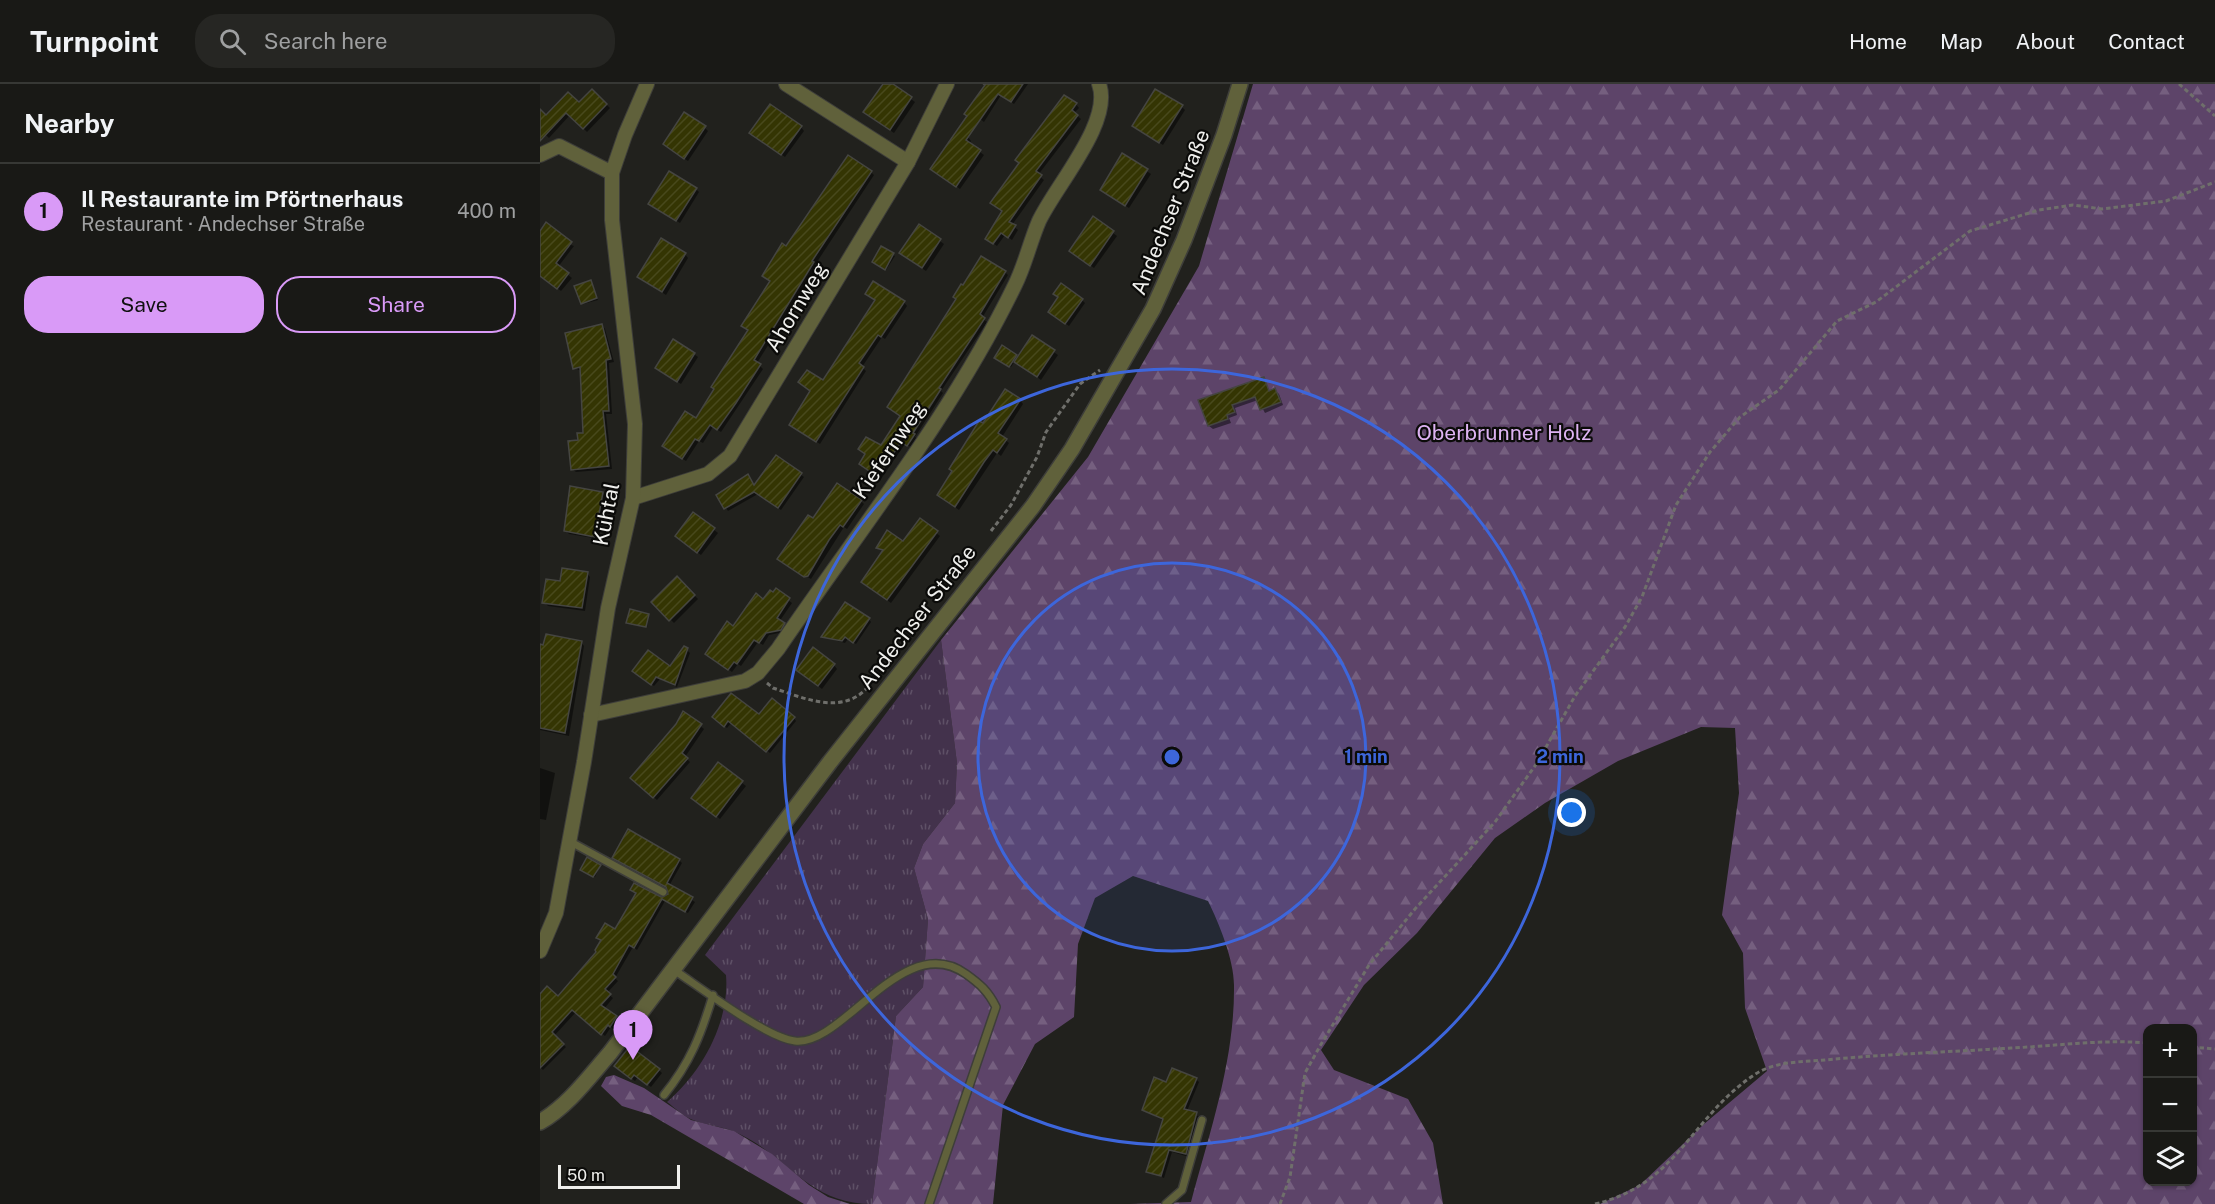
<!DOCTYPE html>
<meta charset="utf-8">
<style>
:root{--surface:#191916;--page:#262623;--text:#f1f3f6;--muted:#9fa0a1;--line:#373835;--accent:#d99af7}
body{margin:0;font-family:"Public Sans",sans-serif;background:var(--page);color:var(--text)}
.controls{position:absolute;right:18px;bottom:18px;display:grid;overflow:hidden;border-radius:12px;box-shadow:0 2px 4px #0004}
.controls button{width:54px;height:54px;display:grid;place-items:center;padding:0;border:0;border-bottom:2px solid var(--line);background:var(--surface);color:var(--text);font:30px sans-serif}
.scale{position:absolute;left:18px;bottom:15px;width:122px;box-sizing:border-box;padding-left:6px;border:3px solid #f0f0ed;border-top:0;font-size:16px;line-height:21px;white-space:nowrap;color:#f0f0ed;-webkit-text-stroke:4px #0b0b09;paint-order:stroke}
.you{position:absolute;left:1032px;top:729px;width:21px;height:21px;margin:-15px;border:4px solid #fff;border-radius:50%;background:#1a73e8;box-shadow:0 0 0 9px #1a73e833}
.badge{display:grid;place-items:center;width:39px;height:39px;border-radius:50%;background:var(--accent);color:#111;font-size:20px;font-weight:700}
.pin{position:absolute;translate:-50% -50px;filter:drop-shadow(0 2px 3px #0008)}
.pin::after{content:'';position:absolute;top:32px;width:21px;height:18px;background:inherit;clip-path:polygon(0 0,100% 0,50% 100%)}
.list{margin:0;padding:0;list-style:none}
h2{display:flex;justify-content:space-between;align-items:center;height:78px;margin:0;padding:0 24px;font-size:26px}
h2 small{font-size:20px;font-weight:400;color:var(--muted)}
.list li{display:grid;grid-template-columns:39px 1fr auto;gap:18px;align-items:center;box-sizing:border-box;height:96px;padding:0 24px;border-top:2px solid var(--line)}
.list b{display:block;font-size:22px;white-space:nowrap}
.list p{margin:0;font-size:20px;white-space:nowrap;color:var(--muted)}
.list em{font-size:20px;font-style:normal;color:var(--muted)}
.actions{display:flex;gap:12px;padding:18px 24px}
.actions a{flex:1;padding:14px 0;border:2px solid var(--accent);border-radius:24px;text-align:center;font-size:21px;color:var(--accent)}
.actions .main{background:var(--accent);color:#111}
.icon{flex:none;width:33px;height:33px;fill:none;stroke:currentColor;stroke-width:2;stroke-linecap:round;stroke-linejoin:round}
.map{position:relative;flex:none;width:1675px;height:1120px;overflow:hidden}
header{display:flex;align-items:center;gap:36px;box-sizing:border-box;height:84px;padding:0 30px;background:var(--surface);border-bottom:2px solid var(--line)}
header strong{font-size:28px}
nav{display:flex;gap:33px;margin-inline-start:auto;font-size:21px}
.search{width:420px;height:54px;background:var(--page);display:flex;align-items:center;gap:15px;box-sizing:border-box;padding:0 21px;border-radius:24px;color:var(--muted);font-size:22px}
main{display:flex}
aside{flex:1;background:var(--surface)}
.map>svg:first-child{display:block}
.grass{fill:url(#grass-tufts)}
.forest{fill:url(#forest-firs);fill-rule:evenodd}
.shadow{fill:#0007}
.building{fill:url(#building-hatch);stroke:#454541;stroke-width:1.5}
.lines{fill:none;stroke-linecap:round;stroke-linejoin:round}
.service-casing{stroke:#3e3e3a;stroke-width:10}
.minor-casing{stroke:#3e3e3a;stroke-width:16}
.tertiary-casing{stroke:#3e3e3a;stroke-width:18}
.path{stroke:#6f6f6b;stroke-width:3;stroke-dasharray:4.5 3;stroke-linecap:butt}
.service{stroke:#60613b;stroke-width:7}
.minor{stroke:#60613b;stroke-width:14}
.tertiary{stroke:#60613b;stroke-width:15}
.ring{fill:none;stroke:#3d66db;stroke-width:3}
.labels{text-anchor:middle;dominant-baseline:central;stroke-width:4.5;stroke-linejoin:round;paint-order:stroke}
.street-label{font-size:21px;fill:#f0f0ed;stroke:#0b0b09}
.park-label{font-size:21px;fill:#ddb3f2;stroke:#0b0b09}
.centre{fill:#3d66db;stroke:#0b0b09;stroke-width:3}
.ring-label{font-size:18px;text-anchor:middle;font-weight:bold;fill:#3d66db;stroke:#0b0b09;stroke-width:4.5;stroke-linejoin:round;paint-order:stroke}
</style>
<header>
<strong>Turnpoint</strong>
<div class="search"><svg class="icon" aria-label="search" viewBox="0 0 24 24"><circle cx="10" cy="10" r="6"/><path d="M15 15l6 6"/></svg>Search here</div>
<nav><a>Home</a><a>Map</a><a>About</a><a>Contact</a></nav>
</header>
<main>
<aside>
<h2>Nearby<small></small></h2>
<ul class="list">
<li><span class="badge">1</span><div><b>Il Restaurante im Pförtnerhaus</b><p>Restaurant · Andechser Straße</p></div><em>400 m</em></li>
</ul>
<div class="actions"><a class="main">Save</a><a>Share</a></div>
</aside>
<div class="map">
<svg width="1675" height="1120" viewBox="0 0 1675 1120">
<defs>
<pattern id="grass-tufts" width="24" height="20" patternUnits="userSpaceOnUse" patternTransform="scale(1.5)"><rect width="24" height="20" fill="#43324c"/><path d="M3 7l-1-3M5 7V3M7 7l1-3M15 17l-1-3M17 17v-4M19 17l1-3" fill="none" stroke="#5e5066"/></pattern>
<pattern id="forest-firs" width="22" height="20" patternUnits="userSpaceOnUse" patternTransform="scale(1.5)"><rect width="22" height="20" fill="#5d4469"/><path d="M5 1l3.5 6h-7zM16 11l3.5 6h-7z" fill="#755f7f"/></pattern>
<pattern id="building-hatch" width="6" height="6" patternUnits="userSpaceOnUse" patternTransform="scale(1.5)"><rect width="6" height="6" fill="#343503"/><path d="M-1 1l2-2M0 6l6-6M5 7l2-2" fill="none" stroke="#48491c"/></pattern>
</defs>
<rect width="100%" height="100%" fill="#21211d"/>
<!-- grass -->
<path class="grass" d="M401,556L417,679L415,719L383,760L374,784L388,835L383,903L356,932L332,1120C266,1120 248,1070 193,1047C180,1042 166,1041 153,1036C144,1033 135,1024 127,1018C162,988 190,938 186,891L165,871Z"/>
<!-- forest -->
<g class="forest">
<path d="M713,0H1675V1120H1060L1100,1101L1164,1040L1227,987L1205,924L1203,869L1182,831L1199,709L1195,644L1161,643L1078,677L1005,719L955,754L877,849L824,901L781,966L794,986L868,1015L893,1059L903,1120H590L651,1118C670,1047 695,975 694,901C694,876 679,839 668,817L593,792L555,814L538,860L534,933L495,960L463,1021L453,1120H332L356,932L383,903L388,835L374,784L383,760L415,719L417,679L401,556L548,373L659,182ZM1608,944H1652V1098H1608Z"/>
<polygon points="74,991 104,1004 151,1036 194,1047 232,1070 269,1101 288,1113 310,1120 264,1120 111,1031 82,1022 61,1002 66,993"/>
</g>
<!-- shadow -->
<g class="shadow">
<polygon points="345,0 350,0 375,18 354,49 329,32"/>
<polygon points="447,0 488,0 474,20 461,11 444,38 432,29"/>
<polygon points="52,7 70,24 47,48 30,31 9,54 0,45 0,27 6,33 39,20"/>
<polygon points="536,20 539,24 534,29 541,35 498,91 504,96 472,141 478,146 472,156 465,151 457,162 447,155"/>
<polygon points="642,23 645,26 623,61 598,45"/>
<polygon points="261,43 264,47 245,73 215,52"/>
<polygon points="165,44 168,47 148,77 128,64"/>
<polygon points="428,53 431,57 429,60 444,71 420,105 396,88"/>
<polygon points="583,71 611,90 589,124 561,106"/>
<polygon points="331,88 334,91 275,181 277,183 217,279 223,285 181,348 173,343 163,359 159,357 146,377 127,365 156,336 209,247 247,164"/>
<polygon points="156,105 159,108 140,139 114,123"/>
<polygon points="553,134 577,152 554,184 534,170"/>
<polygon points="379,142 404,160 386,187 365,173"/>
<polygon points="0,149 34,162 18,183 32,194 21,207 0,191"/>
<polygon points="341,164 355,172 346,186 335,179"/>
<polygon points="145,170 148,174 126,211 99,193"/>
<polygon points="465,188 468,191 442,234 447,238 401,307 403,309 375,353 377,354 371,363 365,360 341,395 324,383 341,363"/>
<polygon points="52,200 58,216 43,220 42,219"/>
<polygon points="519,214 542,216 545,219 529,242 513,231"/>
<polygon points="336,217 364,218 367,222 345,255 342,253 322,283 326,287 280,360 254,344"/>
<polygon points="62,241 65,245 74,278 69,279 72,330 66,330 72,385 36,388 32,385 39,357 44,350 41,287 35,284"/>
<polygon points="492,253 518,271 501,296 475,277 471,283 457,275 476,272 479,274"/>
<polygon points="154,270 158,273 141,300 120,287"/>
<polygon points="723,295 730,308 735,306 739,310 743,321 725,329 718,316 695,324 697,331 689,334 691,339 673,345 669,342 660,316"/>
<polygon points="480,316 483,320 462,353 469,359 461,372 457,369 419,426 402,414 399,411"/>
<polygon points="236,373 264,393 241,426 218,410 188,427 186,424 208,392 215,402"/>
<polygon points="62,409 65,413 59,455 29,450 25,446"/>
<polygon points="321,417 324,420 307,445 304,443 271,495 242,478 273,436"/>
<polygon points="154,430 178,449 161,471 140,456"/>
<polygon points="380,436 400,452 351,519 326,501 344,468 337,464 364,459"/>
<polygon points="47,489 50,493 45,527 8,522 4,518 21,499"/>
<polygon points="137,494 158,515 134,539 113,518"/>
<polygon points="236,507 252,519 239,538 247,544 244,548 229,551 223,561 218,558 201,582 198,580 192,588 170,573 194,544"/>
<polygon points="109,531 107,544 89,539"/>
<polygon points="329,535 331,538 316,560 308,555 305,559 283,553"/>
<polygon points="41,558 44,562 29,652 0,646 0,562"/>
<polygon points="147,566 150,569 137,603 120,595 114,602 97,589 130,585"/>
<polygon points="294,581 297,585 282,605 261,589"/>
<polygon points="144,629 164,645 145,673 150,678 117,716 92,694 137,641"/>
<polygon points="220,633 254,634 256,637 230,669 192,638 187,644 177,636"/>
<polygon points="179,681 206,702 180,735 157,717"/>
<polygon points="0,684 15,689 6,736 0,735"/>
<polygon points="74,774 139,776 142,779 129,802 155,818 148,829 125,817 97,866 93,863 75,894 78,897 67,909 73,914 64,925 79,936 73,945 71,943 65,952 36,928 14,952 26,963 3,986 0,983 0,912 18,914 58,868 62,857 58,853 76,847 97,810 92,806 121,815 130,811 128,804"/>
<polygon points="60,782 55,793 43,787"/>
<polygon points="80,985 119,986 122,989 111,1003 98,993 95,997"/>
<polygon points="615,995 627,1000 656,995 659,998 647,1027 660,1033 649,1073 632,1068 624,1094 607,1087 624,1037 603,1026"/>
</g>
<!-- building -->
<g class="building">
<polygon points="343,0 353,0 372,13 350,46 323,28"/>
<polygon points="443,0 483,0 471,18 458,10 426,56 441,66 416,103 390,85 427,32 424,30 445,1"/>
<polygon points="52,5 67,20 43,45 26,29 0,57 0,25 6,31 28,8 39,18"/>
<polygon points="615,5 643,21 619,59 592,42"/>
<polygon points="524,11 537,19 532,26 538,31 496,87 502,91 469,138 476,141 468,154 461,149 453,160 445,155 462,127 450,119 479,79 475,76"/>
<polygon points="230,20 262,42 241,71 209,49"/>
<polygon points="144,28 166,42 144,75 123,60"/>
<polygon points="582,69 608,85 585,122 560,106"/>
<polygon points="308,71 332,87 272,177 274,178 214,276 221,280 196,319 177,346 170,341 159,357 155,355 142,375 122,362 145,327 156,334 174,305 171,303 208,246 201,242 230,197 222,192 242,159 246,162"/>
<polygon points="129,87 157,104 136,137 108,120"/>
<polygon points="553,132 574,147 550,182 529,167"/>
<polygon points="6,138 32,158 16,179 29,189 17,205 0,192 0,147"/>
<polygon points="379,140 401,155 382,184 359,169"/>
<polygon points="121,154 146,169 122,208 97,193"/>
<polygon points="341,162 354,169 345,186 332,178"/>
<polygon points="441,172 466,187 440,230 445,234 399,304 401,305 373,349 375,350 367,362 361,358 338,393 319,380 325,370 318,365 326,353 341,361 360,332 347,323 416,215 413,213 421,200 423,201"/>
<polygon points="51,196 57,214 41,220 34,202"/>
<polygon points="333,197 365,217 341,253 338,251 319,279 324,283 276,358 249,341 270,307 258,298 267,286 283,296 335,216 325,210"/>
<polygon points="521,199 543,215 525,240 508,228 518,213 513,210"/>
<polygon points="62,240 71,275 66,276 69,327 63,327 69,382 31,386 28,357 38,356 37,349 43,349 40,283 33,285 25,249"/>
<polygon points="492,251 515,266 497,293 474,278"/>
<polygon points="133,255 155,269 137,298 115,284"/>
<polygon points="462,261 477,271 469,283 454,274"/>
<polygon points="724,293 729,307 735,304 741,318 720,326 715,313 692,321 695,328 687,331 688,335 668,342 658,316"/>
<polygon points="465,305 481,315 458,349 467,355 457,369 453,366 444,378 415,423 397,411 412,387 409,385 439,337 443,339"/>
<polygon points="236,371 262,389 238,424 214,408 184,425 176,411 208,390 214,401"/>
<polygon points="297,399 322,416 303,443 300,441 289,456 268,492 264,493 237,475 268,431 273,434"/>
<polygon points="30,402 63,408 55,453 24,447"/>
<polygon points="153,428 175,444 157,469 135,452"/>
<polygon points="380,434 398,447 347,516 321,498 343,466 336,464 347,446 363,457"/>
<polygon points="22,484 48,488 42,524 2,519 6,495 20,497"/>
<polygon points="137,492 155,511 129,537 111,518"/>
<polygon points="236,504 250,514 237,534 245,539 241,546 226,549 219,559 214,556 197,580 194,578 188,586 165,570 187,537 193,542 216,509 223,515 230,506 233,508"/>
<polygon points="305,518 330,534 313,559 305,553 302,557 281,553"/>
<polygon points="90,525 109,530 106,543 86,539"/>
<polygon points="6,550 42,557 25,649 0,644 0,560 3,561"/>
<polygon points="144,562 148,564 135,601 116,593 111,601 92,587 108,566 130,582"/>
<polygon points="273,563 295,580 278,602 256,586"/>
<polygon points="191,609 219,630 232,614 255,633 226,668 188,637 184,643 172,633"/>
<polygon points="143,627 162,640 142,669 148,674 113,714 90,694 136,640"/>
<polygon points="178,678 203,697 176,733 151,714"/>
<polygon points="88,745 140,775 127,799 153,813 145,828 122,815 94,864 89,861 73,890 76,893 65,905 71,910 61,921 77,932 70,943 68,941 61,951 32,926 12,948 24,960 0,984 0,910 7,902 18,912 56,868 55,866 61,856 56,854 65,839 75,845 96,809 90,806 94,799 121,813 128,810 126,803 72,774"/>
<polygon points="47,773 61,781 53,793 40,786"/>
<polygon points="90,962 120,985 107,1001 94,991 91,995 74,982"/>
<polygon points="632,984 657,994 644,1025 657,1028 646,1070 629,1066 621,1092 606,1088 623,1035 602,1026 614,993 626,998"/>
</g>
<g class="lines">
<defs>
<g id="service">
<polyline points="29,757 123,808"/>
<path d="M134,886C161,904 227,954 255,957C303,963 363,845 426,890C440,900 448,907 456,923L389,1120"/>
<path d="M124,1011C150,979 161,951 173,911"/>
<polyline points="626,1120 642,1106 662,1036"/>
</g>
<g id="minor">
<polyline points="246,0 368,78"/>
<polyline points="0,71 19,62 72,89"/>
<polyline points="93,414 168,390 190,372 368,78 407,0"/>
<path d="M51,631L205,597L218,589L238,565C319,446 412,331 475,201C485,181 490,158 499,137C516,101 573,38 559,0"/>
<polyline points="0,867 16,829 44,678 68,524 93,414 95,340 72,136 72,89 85,51 107,0"/>
</g>
<path id="tertiary" d="M0,1038C28,1022 49,993 70,969L290,678L493,422L532,365L613,225L644,156L684,51L700,0"/>
</defs>
<!-- service casing -->
<use href="#service" class="service-casing"/>
<!-- minor casing -->
<use href="#minor" class="minor-casing"/>
<!-- tertiary casing -->
<use href="#tertiary" class="tertiary-casing"/>
<!-- path -->
<g class="path">
<polyline points="1639,0 1675,32"/>
<polyline points="451,447 471,421 497,373 506,348 540,300 560,286"/>
<path d="M227,599L233,604C264,614 302,632 328,603"/>
<polyline points="1652,963 1675,965"/>
<polyline points="740,1120 750,1093 765,989 780,962 829,881 875,825 955,738 997,679 1035,612 1085,543 1102,513 1136,421 1170,368 1200,333 1239,306 1297,237 1336,218 1430,147 1499,126 1533,121 1562,125 1626,117 1675,98"/>
<path d="M1055,1120C1137,1101 1151,1033 1214,991C1234,977 1262,978 1285,976C1347,970 1409,968 1471,964C1516,962 1563,955 1608,959"/>
</g>
<!-- service -->
<use href="#service" class="service"/>
<!-- minor -->
<use href="#minor" class="minor"/>
<!-- tertiary -->
<use href="#tertiary" class="tertiary"/>
</g>
<!-- distance rings -->
<circle cx="632" cy="673" r="194" fill="#3d66db" fill-opacity=".12"/>
<g class="ring">
<circle cx="632" cy="673" r="194"/>
<circle cx="632" cy="673" r="388"/>
</g>
<g class="labels">
<!-- street labels -->
<g class="street-label">
<text transform="translate(630 128) rotate(-68)">Andechser Straße</text>
<text transform="translate(256 223) rotate(-59)">Ahornweg</text>
<text transform="translate(349 366) rotate(-56)">Kiefernweg</text>
<text transform="translate(66 430) rotate(-79)">Kühtal</text>
<text transform="translate(377 533) rotate(-52)">Andechser Straße</text>
</g>
<!-- park labels -->
<g class="park-label">
<text x="964" y="348">Oberbrunner Holz</text>
</g>
</g>
<circle cx="632" cy="673" r="9" class="centre"/>
<g class="ring-label">
<text x="826" y="679">1 min</text>
<text x="1020" y="679">2 min</text>
</g>
</svg>
<div class="controls">
<button>+</button>
<button>−</button>
<button><svg class="icon" aria-label="layers" viewBox="0 0 24 24"><path d="M12 4l9 5-9 5-9-5zM3 14l9 5 9-5"/></svg></button>
</div>
<div class="scale">50 m</div>
<div class="you"></div>
<div class="pin badge" style="left:93px;top:976px">1</div>
</div>
</main>
